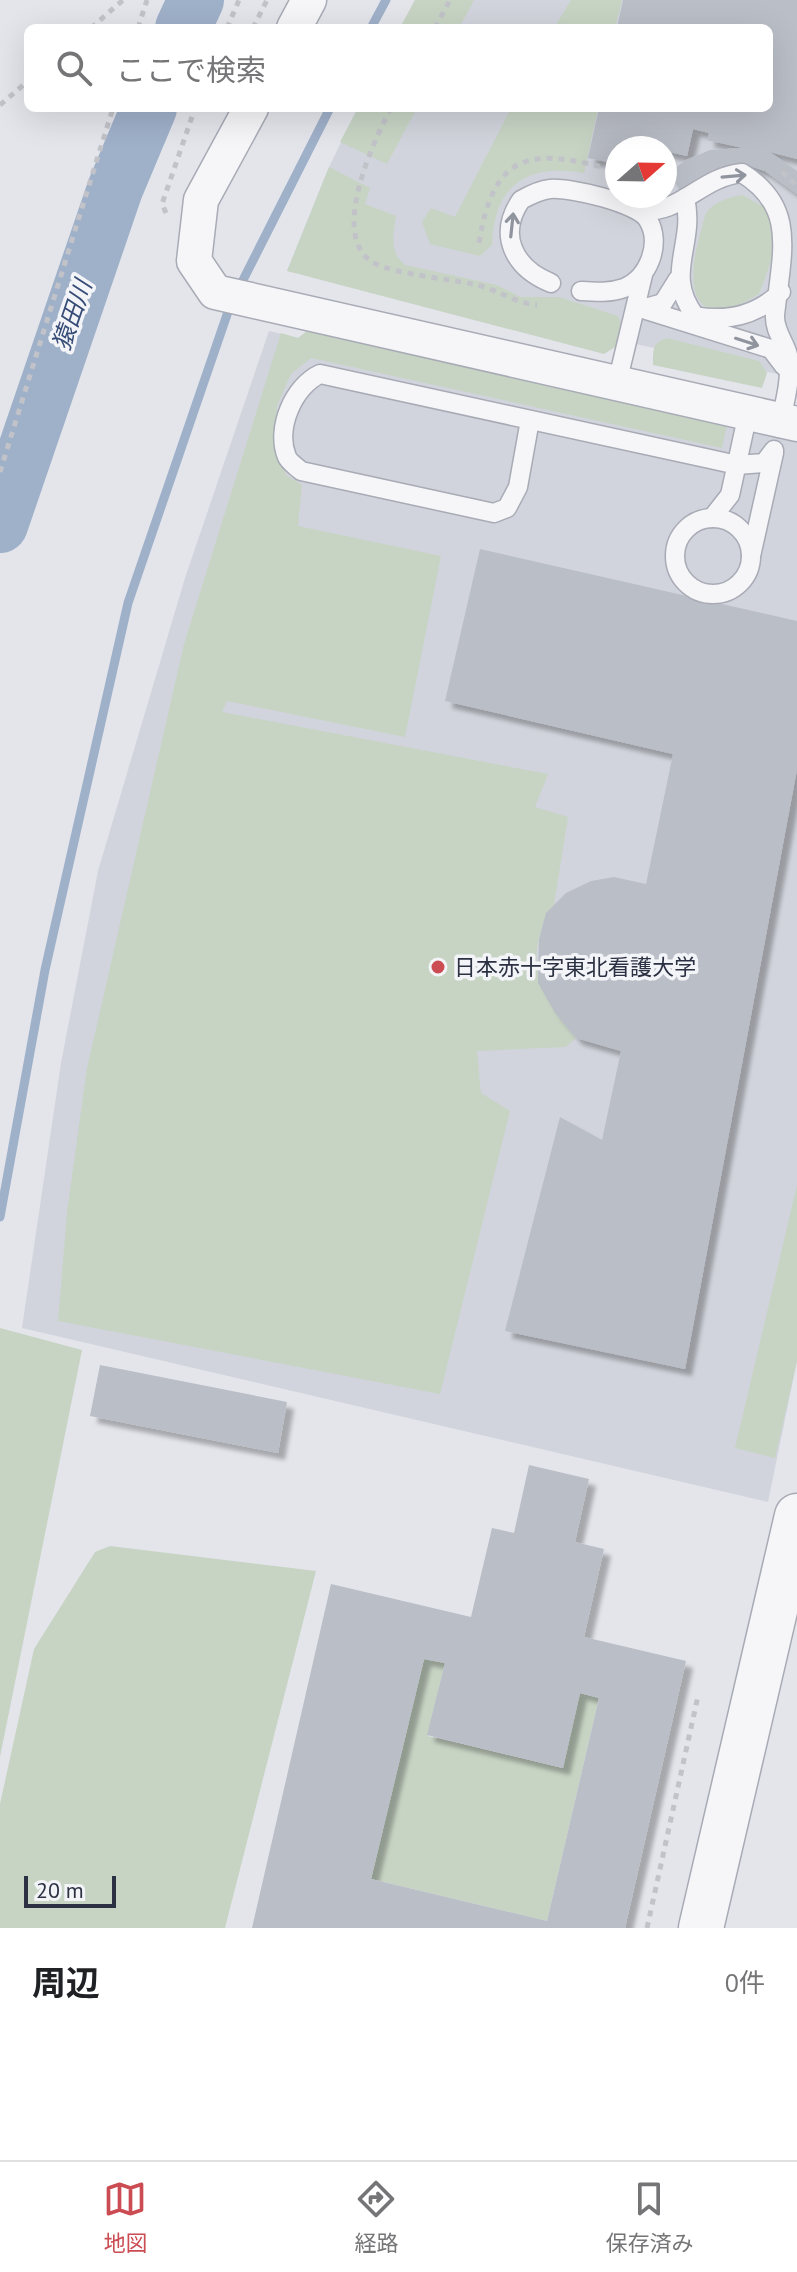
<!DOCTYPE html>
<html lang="ja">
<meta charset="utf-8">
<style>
:root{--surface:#fff;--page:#f6f6f6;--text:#202124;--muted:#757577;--line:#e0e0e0;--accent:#cb4c53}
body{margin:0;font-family:"PT Sans","Noto Sans JP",sans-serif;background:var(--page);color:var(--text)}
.compass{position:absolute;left:605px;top:136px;width:72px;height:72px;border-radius:50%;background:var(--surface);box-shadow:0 8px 32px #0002;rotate:70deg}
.scale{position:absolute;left:24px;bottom:20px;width:92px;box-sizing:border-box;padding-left:8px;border:4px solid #2b3142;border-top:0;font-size:22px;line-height:28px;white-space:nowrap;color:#2b3142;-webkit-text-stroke:6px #f3f4f8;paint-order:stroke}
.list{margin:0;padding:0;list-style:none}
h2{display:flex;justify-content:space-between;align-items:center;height:104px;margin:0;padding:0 32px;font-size:34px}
h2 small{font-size:26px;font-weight:400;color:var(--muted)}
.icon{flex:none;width:44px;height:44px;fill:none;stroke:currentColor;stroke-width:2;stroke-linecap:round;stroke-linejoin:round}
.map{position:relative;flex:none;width:797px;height:1928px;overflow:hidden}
.search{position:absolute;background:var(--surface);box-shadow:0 8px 32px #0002;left:24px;right:24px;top:24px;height:88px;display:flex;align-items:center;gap:20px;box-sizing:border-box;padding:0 28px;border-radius:12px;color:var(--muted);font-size:30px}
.sheet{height:232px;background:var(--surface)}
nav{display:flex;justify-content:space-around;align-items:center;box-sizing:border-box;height:112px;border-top:2px solid var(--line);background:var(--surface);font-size:22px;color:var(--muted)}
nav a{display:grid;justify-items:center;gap:4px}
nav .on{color:var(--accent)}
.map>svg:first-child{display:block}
.built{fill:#d1d4dc;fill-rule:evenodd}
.green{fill:#c7d4c4}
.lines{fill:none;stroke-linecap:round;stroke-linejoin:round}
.stream{stroke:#9fb0c9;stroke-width:9}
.river{stroke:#9fb0c9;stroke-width:56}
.building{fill:#babec7;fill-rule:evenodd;filter:url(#shadow)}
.service-casing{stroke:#a8abb5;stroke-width:21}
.minor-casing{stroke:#a8abb5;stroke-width:37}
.tertiary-casing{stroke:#a8abb5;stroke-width:47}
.path{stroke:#c1c3c9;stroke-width:5;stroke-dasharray:6 6;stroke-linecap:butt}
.service{stroke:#f6f6f9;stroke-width:18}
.minor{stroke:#f6f6f9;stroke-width:34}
.tertiary{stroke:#f6f6f9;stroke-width:44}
.oneway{stroke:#90949e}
.poi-dot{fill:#cb4c53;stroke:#f3f4f8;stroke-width:3}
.labels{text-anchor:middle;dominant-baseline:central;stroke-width:7;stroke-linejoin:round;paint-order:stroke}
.poi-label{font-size:22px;fill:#2b3142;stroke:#f3f4f8;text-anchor:start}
.water-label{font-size:24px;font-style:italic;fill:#364c76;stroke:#f3f4f8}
</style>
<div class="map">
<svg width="797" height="1928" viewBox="0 0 797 1928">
<defs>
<filter id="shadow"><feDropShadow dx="7" dy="7" stdDeviation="2" flood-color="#0004"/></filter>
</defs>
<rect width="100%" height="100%" fill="#e3e5eb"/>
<!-- built -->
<g class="built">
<path d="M415,0H797V378L287,271L329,167L358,108H769V28H400ZM617,148H665V196H617Z"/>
<polygon points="310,329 797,431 797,1361 768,1502 22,1328 61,1063 98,871 185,578 269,331 298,338"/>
</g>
<!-- green -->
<g class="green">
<polygon points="415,0 474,0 459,28 400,28"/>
<polygon points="571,0 622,0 615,28 554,28"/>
<polygon points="358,108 417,108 387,164 340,142"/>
<path d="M511,108H598L584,173C526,163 494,185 492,245L480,256L430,244L422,222L431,208L455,217Z"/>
<path d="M329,167L370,188L365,204L396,216C393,235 389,252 405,265L497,285L521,297H559L618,316L623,328L617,346L604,354L287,271Z"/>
<path d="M743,195L772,212C781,240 769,268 759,294C697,333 684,294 699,238C702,230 703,216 709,209C719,200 730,197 743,195Z"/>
<path d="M310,329L729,416L722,448L311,358L291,374L277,406L276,450L286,475L302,485L298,526L441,556L405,737L227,701L222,712L548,774L535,807L568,817L554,905C546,914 544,922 540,934C528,977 549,1006 576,1038L566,1047L477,1051L481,1093L510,1111L440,1394L58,1321L67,1212L87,1068L184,644L281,333L298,338Z"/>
<path d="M667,338L759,361L767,373L762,388L653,365C653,351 652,343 667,338Z"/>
<polygon points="797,1185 797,1361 775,1458 735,1448"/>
<polygon points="0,1328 82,1350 0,1757"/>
<polygon points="110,1546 316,1571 225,1928 0,1928 0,1804 34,1649 95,1552"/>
<polygon points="424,1659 445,1663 428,1736 562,1768 580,1693 599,1698 547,1921 371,1879"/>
</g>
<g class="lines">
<!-- stream -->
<g class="stream">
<polyline points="371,28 386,0"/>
<polyline points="238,290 330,108"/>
<polyline points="0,1217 45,970 128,603 231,303"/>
</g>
<!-- river -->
<g class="river">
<polyline points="183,28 196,0"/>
<polyline points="0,525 115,189 149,108"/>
</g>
</g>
<!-- building -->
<g class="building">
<polygon points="623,0 797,0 797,159 770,152 797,171 797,194 765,171 744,164 706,174 680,190 668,173 686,160 710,150 743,148 707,140 709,133 693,129 687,156 665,151 665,148 617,148 617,164 588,158 599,108 769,108 769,28 617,28"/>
<polygon points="480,549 797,621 797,769 685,1369 505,1331 560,1117 602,1140 621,1051 576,1038 555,1013 538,983 539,939 546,913 566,893 591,881 614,877 646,884 673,754 445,701"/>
<polygon points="100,1365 287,1402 278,1453 90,1416"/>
<path d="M529,1465L589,1479L575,1542L604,1549L584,1637L686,1661L625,1928H252L331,1584L471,1617L492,1528L514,1533ZM424,1659L445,1663L427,1735L563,1768L580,1693L599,1698L547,1921L371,1879Z"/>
</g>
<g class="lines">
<defs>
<g id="service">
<path d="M685,198C696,245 663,273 695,316C727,322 757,315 781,292"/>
<path d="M639,210C680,216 700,177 742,173C797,207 782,251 775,315C774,331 785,342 788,355C792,379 784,405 779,428"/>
<path d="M551,283C514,268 497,235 521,200C530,195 540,190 550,189C569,187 639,203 648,220C662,243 649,278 624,288C610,293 596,292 581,291"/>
<polyline points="642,309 663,303 678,279"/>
<polyline points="646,310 771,349 784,366"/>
<polyline points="617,383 643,275"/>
<path d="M530,420L518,487L507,508L494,513L301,471C297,467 289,462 287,457C275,428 294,386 320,374L710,459L737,465L764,463L774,450"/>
<polyline points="712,518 730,495 748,413"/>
<circle cx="713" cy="556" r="38"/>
<polyline points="751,556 774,453"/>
</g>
<g id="minor">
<polyline points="294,28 309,0"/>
<polyline points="251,108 201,200 194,261 215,292 797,424"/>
</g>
<polyline id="tertiary" points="701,1928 797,1516"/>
</defs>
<!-- service casing -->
<use href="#service" class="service-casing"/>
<!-- minor casing -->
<use href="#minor" class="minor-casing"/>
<!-- tertiary casing -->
<use href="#tertiary" class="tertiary-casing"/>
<!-- path -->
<g class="path">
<polyline points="91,28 123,0"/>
<polyline points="138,28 147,0"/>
<polyline points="227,28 239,0"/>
<polyline points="253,28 267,0"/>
<polyline points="435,28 450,0"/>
<polyline points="0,105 28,81"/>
<path d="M391,108C373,142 327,241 376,264C397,274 448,279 473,284C495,288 514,303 537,305"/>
<polyline points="782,172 797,186"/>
<polyline points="166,213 162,204 195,108"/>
<path d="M479,243C494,148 534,148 617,171"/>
<polyline points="0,472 113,108"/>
<polyline points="647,1928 698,1696"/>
</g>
<!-- service -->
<use href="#service" class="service"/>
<!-- minor -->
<use href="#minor" class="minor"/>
<!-- tertiary -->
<use href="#tertiary" class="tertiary"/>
</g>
<!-- one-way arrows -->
<defs><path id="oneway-shaft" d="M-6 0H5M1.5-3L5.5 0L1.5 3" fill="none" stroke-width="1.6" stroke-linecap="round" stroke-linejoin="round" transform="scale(2)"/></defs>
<g class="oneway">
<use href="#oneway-shaft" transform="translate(734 176) rotate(-5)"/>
<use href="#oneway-shaft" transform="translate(512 225) rotate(-84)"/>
<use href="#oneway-shaft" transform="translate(747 342) rotate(18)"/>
</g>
<!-- markers -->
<circle class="poi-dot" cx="438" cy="967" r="8"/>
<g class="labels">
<!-- poi labels -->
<g class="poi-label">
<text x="454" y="967">日本赤十字東北看護大学</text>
</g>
<!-- water labels -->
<g class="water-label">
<text transform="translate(72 315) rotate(-71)">猿田川</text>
</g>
</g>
</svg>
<svg class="compass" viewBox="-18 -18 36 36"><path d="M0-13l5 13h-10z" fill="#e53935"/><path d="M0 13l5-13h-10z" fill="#757577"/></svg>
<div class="scale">20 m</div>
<div class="search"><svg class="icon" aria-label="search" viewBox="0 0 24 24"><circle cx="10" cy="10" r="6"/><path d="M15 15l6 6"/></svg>ここで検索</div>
</div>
<section class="sheet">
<h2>周辺<small>0件</small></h2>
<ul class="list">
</ul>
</section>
<nav>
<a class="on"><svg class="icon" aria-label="map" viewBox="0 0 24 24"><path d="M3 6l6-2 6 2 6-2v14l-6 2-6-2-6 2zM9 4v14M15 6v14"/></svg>地図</a>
<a><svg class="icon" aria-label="directions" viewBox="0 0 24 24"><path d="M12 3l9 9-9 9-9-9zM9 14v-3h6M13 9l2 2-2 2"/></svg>経路</a>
<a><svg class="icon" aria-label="saved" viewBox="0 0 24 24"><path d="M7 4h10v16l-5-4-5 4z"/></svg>保存済み</a>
</nav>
